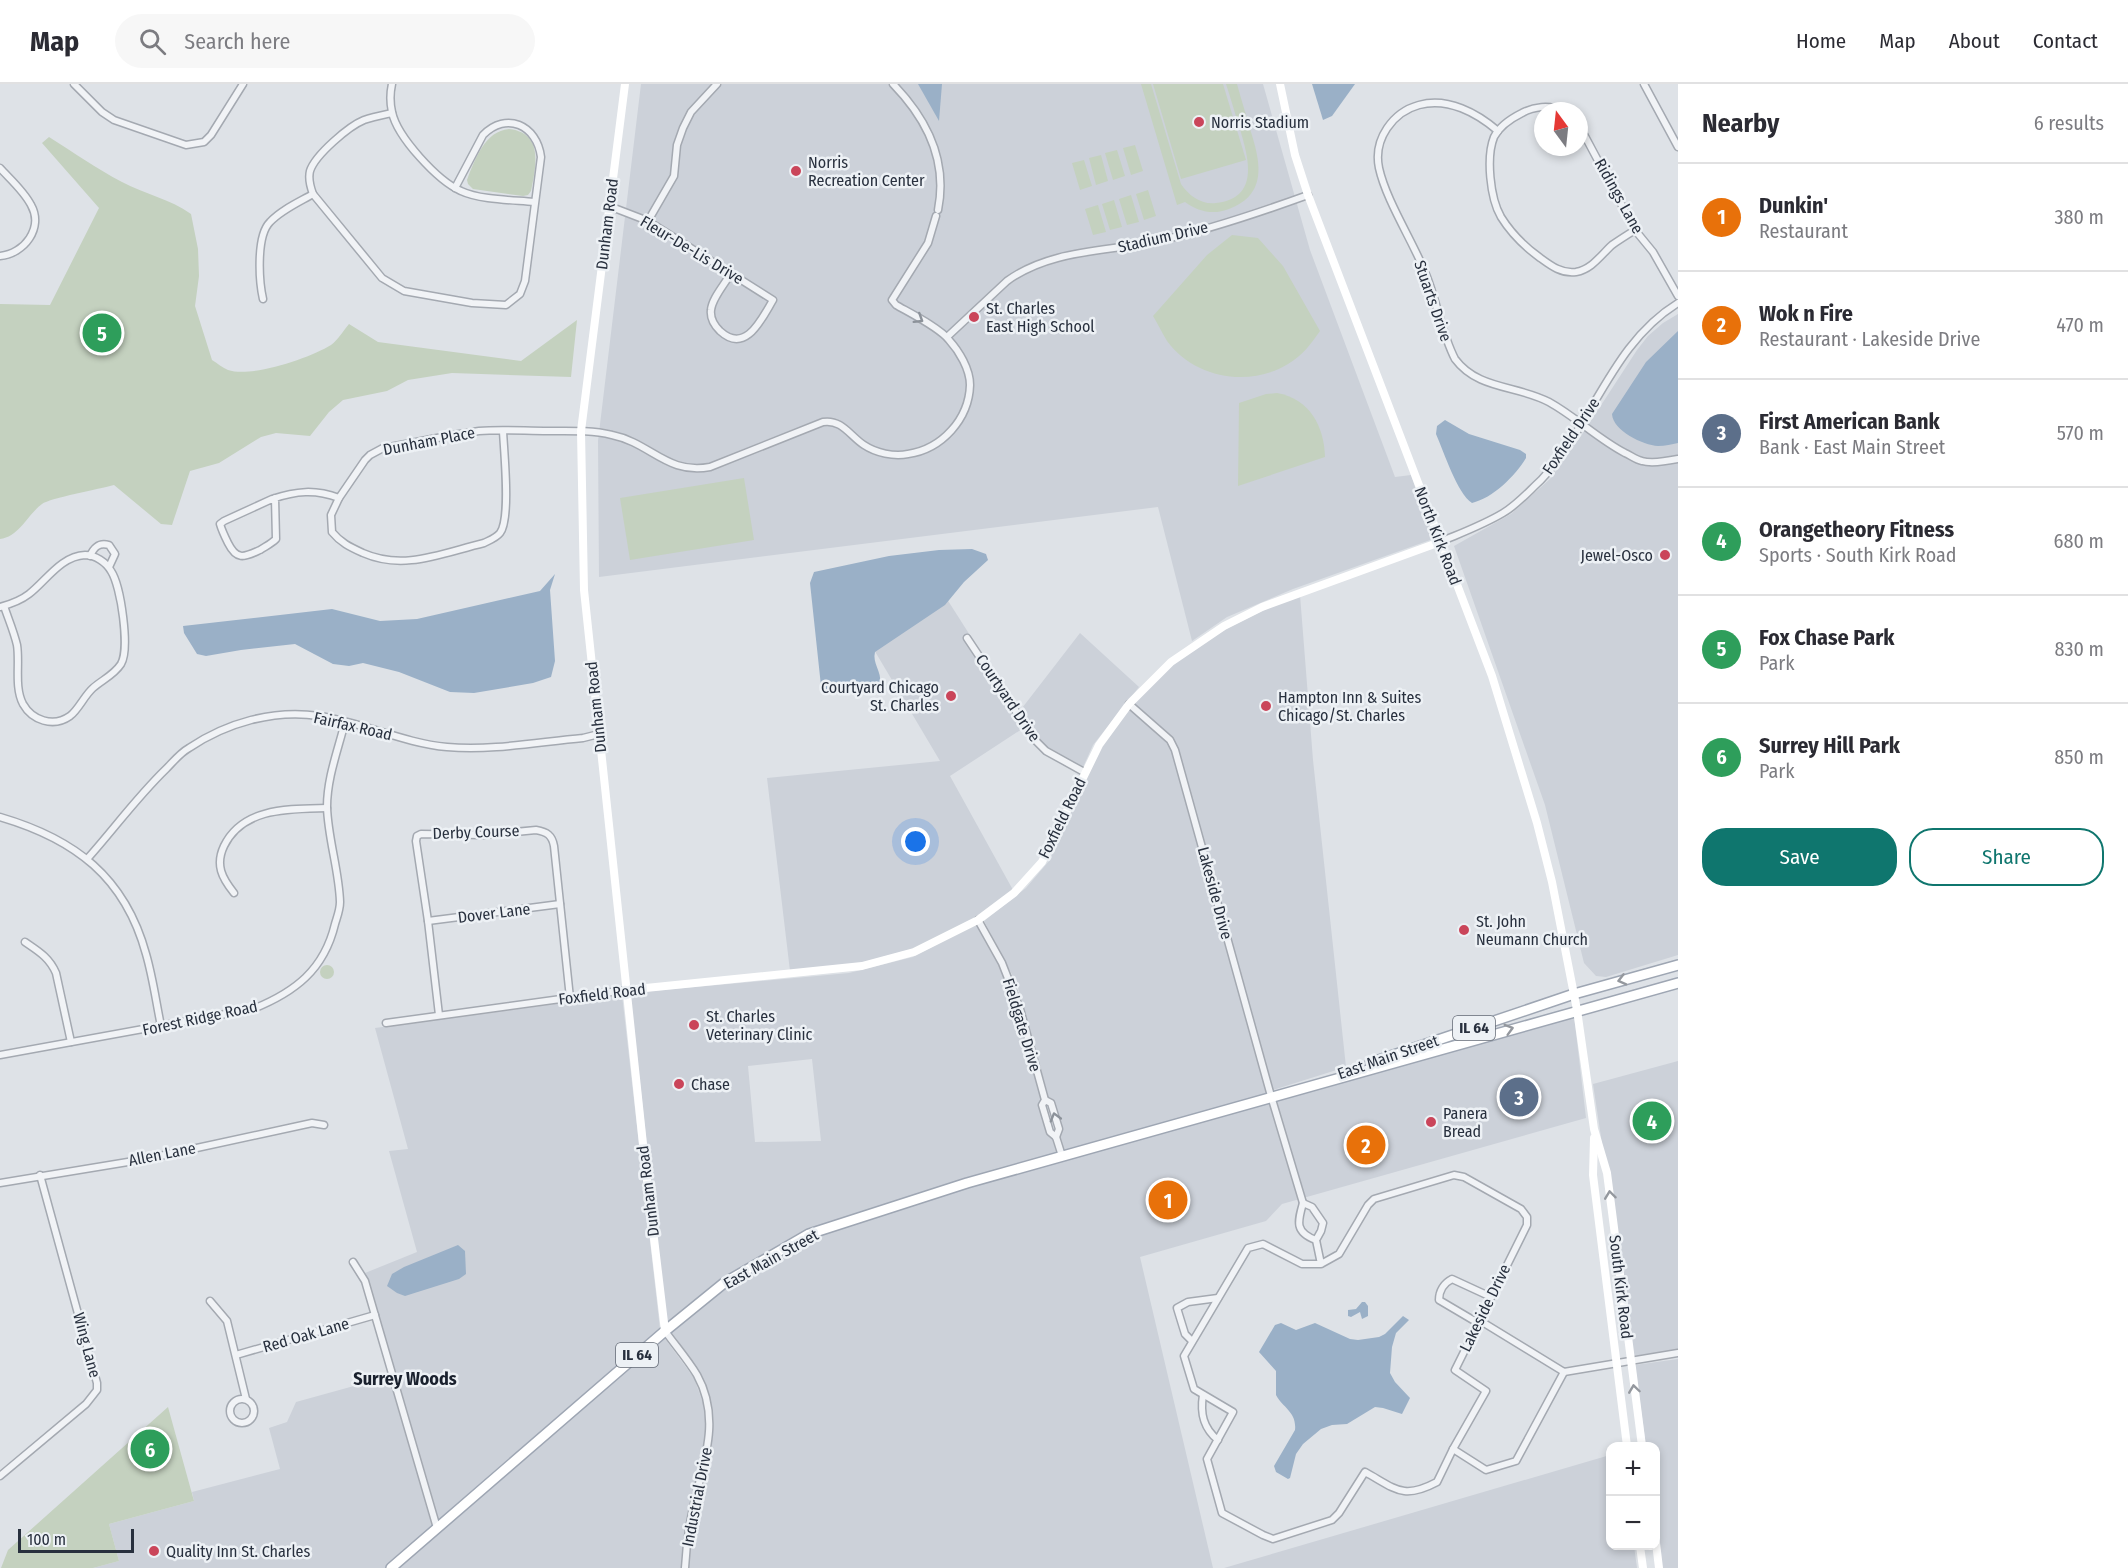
<!DOCTYPE html>
<meta charset="utf-8">
<style>
:root{--surface:#fff;--page:#f7f7f7;--text:#2b2b33;--muted:#7c7c81;--line:#e1e1e2;--accent:#0f766e}
body{margin:0;font-family:"Fira Sans Condensed",sans-serif;background:var(--page);color:var(--text)}
.controls{position:absolute;right:18px;bottom:18px;display:grid;overflow:hidden;border-radius:12px;box-shadow:0 3px 9px #0003}
.controls button{width:54px;height:54px;display:grid;place-items:center;padding:0;border:0;border-bottom:2px solid var(--line);background:var(--surface);color:var(--text);font:30px sans-serif}
.compass{position:absolute;left:1534px;top:18px;width:54px;height:54px;border-radius:50%;background:var(--surface);box-shadow:0 3px 9px #0003;rotate:345deg}
.scale{position:absolute;left:18px;bottom:15px;width:116px;box-sizing:border-box;padding-left:6px;border:3px solid #28303e;border-top:0;font-size:16px;line-height:21px;white-space:nowrap;color:#28303e;-webkit-text-stroke:4px #edf1f5;paint-order:stroke}
.you{position:absolute;left:916px;top:758px;width:21px;height:21px;margin:-15px;border:4px solid #fff;border-radius:50%;background:#1a73e8;box-shadow:0 0 0 9px #1a73e833}
.badge{display:grid;place-items:center;width:39px;height:39px;border-radius:50%;background:var(--accent);color:#fff;font-size:20px;font-weight:700}
.pin{position:absolute;translate:-50% -50%;border:3px solid #fff;box-shadow:0 2px 6px #0006}
.list{margin:0;padding:0;list-style:none}
h2{display:flex;justify-content:space-between;align-items:center;height:78px;margin:0;padding:0 24px;font-size:26px}
h2 small{font-size:20px;font-weight:400;color:var(--muted)}
.list li{display:grid;grid-template-columns:39px 1fr auto;gap:18px;align-items:center;box-sizing:border-box;height:108px;padding:0 24px;border-top:2px solid var(--line)}
.list b{display:block;font-size:22px;white-space:nowrap}
.list p{margin:0;font-size:20px;white-space:nowrap;color:var(--muted)}
.list em{font-size:20px;font-style:normal;color:var(--muted)}
.actions{display:flex;gap:12px;padding:18px 24px}
.actions a{flex:1;padding:14px 0;border:2px solid var(--accent);border-radius:24px;text-align:center;font-size:21px;color:var(--accent)}
.actions .main{background:var(--accent);color:#fff}
.icon{flex:none;width:33px;height:33px;fill:none;stroke:currentColor;stroke-width:2;stroke-linecap:round;stroke-linejoin:round}
.map{position:relative;flex:none;width:1678px;height:1484px;overflow:hidden}
header{display:flex;align-items:center;gap:36px;box-sizing:border-box;height:84px;padding:0 30px;background:var(--surface);border-bottom:2px solid var(--line)}
header strong{font-size:28px}
nav{display:flex;gap:33px;margin-inline-start:auto;font-size:21px}
.search{width:420px;height:54px;background:var(--page);display:flex;align-items:center;gap:15px;box-sizing:border-box;padding:0 21px;border-radius:33px;color:var(--muted);font-size:22px}
main{display:flex}
aside{flex:1;background:var(--surface)}
.map>svg:first-child{display:block}
.built{fill:#ccd1d9;fill-rule:evenodd}
.green{fill:#c4d1bf}
.water{fill:#9ab0c7}
.lines{fill:none;stroke-linecap:round;stroke-linejoin:round}
.street-casing{stroke:#a4a9b1;stroke-width:9}
.primary-casing{stroke:#9ea6b3;stroke-width:12}
.street{stroke:#f1f3f6;stroke-width:6}
.secondary{stroke:#fff;stroke-width:8}
.primary{stroke:#fff;stroke-width:9}
.oneway{stroke:#8c929a}
.oneway2{stroke:#94989e}
.poi-dot{fill:#ca455a;stroke:#edf1f5;stroke-width:2}
.labels{text-anchor:middle;dominant-baseline:central;stroke-width:5;stroke-linejoin:round;paint-order:stroke}
.shield{fill:#edf1f5;stroke:#636a75;stroke-width:1.5}
.shield-label{font-size:15px;font-weight:bold;fill:#28303e}
.poi-label{font-size:16px;fill:#28303e;stroke:#edf1f5;text-anchor:start}
.street-label{font-size:16px;fill:#28303e;stroke:#edf1f5}
.neighbourhood-label{font-size:18px;font-weight:bold;fill:#1a212e;stroke:#edf1f5}
</style>
<header>
<strong>Map</strong>
<div class="search"><svg class="icon" aria-label="search" viewBox="0 0 24 24"><circle cx="10" cy="10" r="6"/><path d="M15 15l6 6"/></svg>Search here</div>
<nav><a>Home</a><a>Map</a><a>About</a><a>Contact</a></nav>
</header>
<main>
<div class="map">
<svg width="1678" height="1484" viewBox="0 0 1678 1484">
<rect width="100%" height="100%" fill="#dee2e7"/>
<!-- built -->
<g class="built">
<polygon points="641,0 1263,0 1310,166 1395,393 1411,391 1433,455 1293,505 1227,533 1192,557 1158,423 599,493 598,357"/>
<polygon points="1678,230 1678,871 1606,893 1596,892 1584,879 1545,721 1454,462 1511,430 1550,395 1581,352 1637,266 1648,252 1663,239"/>
<polygon points="1300,511 1313,676 1346,983 1273,1006 1196,753 1267,1010 1064,1068 1017,900 984,837 1026,804 1049,777 1101,662 1133,620 1173,580 1213,552 1268,524"/>
<polygon points="945,512 1019,628 1080,549 1139,603 1093,661 1080,690 1042,669 1022,645 950,692 1013,806 978,832 916,864 853,881 790,887 767,694 940,677 870,559"/>
<path d="M976,840L998,879L1015,923L1058,1069L807,1147L667,1240L630,909L849,889L913,873ZM812,975L821,1057L755,1058L748,982Z"/>
<polygon points="622,911 660,1245 438,1439 365,1189 417,1168 389,1067 408,1065 375,944"/>
<polygon points="1574,932 1586,1034 1282,1120 1266,1137 1140,1173 1213,1484 689,1484 689,1460 695,1428 711,1366 712,1340 709,1315 701,1291 665,1247 727,1202 812,1154 996,1095"/>
<polygon points="1678,977 1678,1266 1634,1272 1593,1000"/>
<polygon points="663,1252 694,1294 703,1319 706,1340 705,1364 689,1427 682,1484 398,1484"/>
<polygon points="1678,1275 1678,1484 1662,1484 1656,1435 1656,1362 1646,1362 1635,1281"/>
<polygon points="390,1292 433,1443 385,1484 93,1484 119,1477 109,1440 194,1417 192,1408 280,1385 269,1344 287,1338 296,1318"/>
<polygon points="1610,1371 1610,1462 1634,1462 1637,1484 1224,1484"/>
</g>
<!-- green -->
<g class="green">
<path d="M1141,0H1151L1181,100C1189,112 1202,121 1216,119C1261,114 1248,73 1240,45C1235,30 1231,15 1226,0H1237C1241,15 1246,30 1250,45C1260,76 1269,110 1229,125C1214,131 1198,128 1185,118L1177,121Z"/>
<polygon points="1153,0 1223,0 1246,76 1181,95"/>
<path d="M509,45C544,49 536,82 531,107L528,111L523,112L473,105L468,100L467,96C475,75 485,47 509,45Z"/>
<path d="M49,53C73,68 97,85 122,98C145,110 170,115 191,130L198,165L199,192L195,222L212,276C217,279 223,284 228,286C252,294 310,274 331,261C338,256 343,247 349,240L378,258L521,277L577,236L571,293L452,289L408,296L387,307L343,316L329,328L310,352L276,349L261,353L219,379L190,387L172,441L161,440L114,401C100,405 50,414 42,420C28,430 19,453 0,455V220L50,221L99,124L42,59Z"/>
<polygon points="1135,61 1143,87 1131,91 1123,64"/>
<polygon points="1117,66 1125,92 1113,96 1105,69"/>
<polygon points="1101,71 1108,97 1096,101 1089,74"/>
<polygon points="1084,76 1092,102 1080,106 1072,79"/>
<polygon points="1148,106 1156,132 1144,136 1136,110"/>
<polygon points="1131,111 1139,138 1127,141 1119,115"/>
<polygon points="1114,116 1122,143 1110,146 1102,120"/>
<polygon points="1098,121 1106,148 1093,151 1085,125"/>
<path d="M1232,151L1258,154L1283,182L1320,247C1311,260 1302,272 1288,280C1249,304 1194,294 1167,257C1162,249 1158,240 1153,232L1207,171Z"/>
<path d="M1277,309C1310,315 1324,342 1325,373L1238,402L1239,319L1266,310Z"/>
<polygon points="744,394 754,456 630,476 620,414"/>
<circle cx="327" cy="888" r="7"/>
<polygon points="168,1323 194,1417 109,1440 119,1477 93,1484 1,1484 8,1466"/>
</g>
<!-- water -->
<g class="water">
<polygon points="918,0 942,0 939,37"/>
<polygon points="1312,0 1355,0 1332,32 1323,36"/>
<path d="M1678,247V359C1672,360 1665,362 1658,362C1643,361 1613,347 1612,330L1646,278Z"/>
<path d="M1445,336L1469,350L1520,366L1526,370V374C1515,392 1493,414 1472,419C1457,409 1444,368 1436,350L1437,342Z"/>
<path d="M972,465L986,470L988,476L964,498L945,521L875,568C872,579 882,588 880,599C868,607 842,610 827,610L821,602L810,499L814,488L889,472L939,466Z"/>
<polygon points="555,490 550,506 555,577 551,593 533,599 474,609 450,608 399,588 363,579 349,582 333,580 295,560 241,566 206,572 197,570 184,549 183,542 332,525 380,537 417,535 540,507"/>
<polygon points="458,1161 465,1167 466,1190 459,1195 405,1212 397,1209 387,1202 392,1190 404,1183"/>
<polygon points="1362,1218 1365,1218 1368,1222 1368,1232 1362,1235 1360,1228 1351,1233 1348,1232 1348,1226 1356,1225"/>
<path d="M1403,1232L1409,1236L1396,1249L1392,1263L1390,1289L1395,1298L1410,1314L1402,1330L1383,1324L1375,1323L1347,1340L1332,1341L1321,1345L1303,1360L1296,1370L1290,1394L1288,1395L1276,1388L1274,1382L1295,1346C1297,1328 1283,1324 1276,1311V1287L1259,1268L1275,1241L1281,1239L1296,1246L1315,1239L1350,1255L1358,1256L1379,1253L1385,1250Z"/>
</g>
<g class="lines">
<defs>
<g id="street">
<polyline points="74,0 102,28 114,36 186,61 204,58 211,51 243,0"/>
<path d="M392,0C390,9 390,19 392,28C397,53 438,97 461,107C480,116 513,116 534,118"/>
<path d="M893,0C927,35 948,76 938,126"/>
<polyline points="1644,0 1678,63"/>
<path d="M1561,27C1550,20 1533,23 1522,29C1512,34 1499,43 1494,53C1486,73 1490,114 1501,133C1511,149 1524,162 1539,173C1550,181 1561,190 1576,188C1592,185 1600,172 1612,161C1619,156 1627,151 1635,146"/>
<path d="M392,29C383,31 373,33 364,36C349,42 315,71 310,87C308,95 310,102 313,110L382,194L404,207L472,219L506,221L520,210L525,197L541,73C537,41 506,27 483,51L455,104"/>
<polyline points="1579,41 1635,146 1653,168 1678,212"/>
<path d="M1498,47C1477,29 1448,13 1419,21C1393,28 1373,55 1379,84C1386,116 1412,156 1425,188C1437,216 1441,248 1455,275C1478,306 1517,301 1549,318C1576,333 1598,355 1625,369C1630,371 1636,376 1642,377C1652,380 1668,377 1678,375"/>
<path d="M0,84C10,95 24,107 31,121C44,144 24,170 0,172"/>
<path d="M609,122L648,137L773,216C762,234 746,271 720,247C714,241 710,234 711,226C712,214 725,200 731,189"/>
<polyline points="648,137 674,92 677,61 683,44 691,28 717,0"/>
<path d="M263,215C259,197 256,152 270,138C281,126 299,118 313,110"/>
<path d="M947,253L1007,197C1052,164 1111,168 1162,156C1212,145 1261,128 1308,111"/>
<path d="M503,347C504,368 511,435 500,449C496,454 490,456 484,459C442,469 404,487 363,469C350,463 341,459 332,448L331,431L339,414L365,376L370,371L383,364C415,359 447,351 479,347C501,345 525,347 548,347C570,347 591,346 612,351C651,359 667,391 710,383L823,338C842,335 850,352 864,361C876,369 894,373 908,370C942,365 969,335 970,301C970,285 959,267 949,256C940,244 910,229 896,221L892,216L928,159L936,132"/>
<path d="M275,414L276,455C271,460 266,462 260,466C244,473 237,477 228,459C225,453 222,447 220,440L224,437L272,415C296,407 315,405 339,414"/>
<path d="M1440,458C1461,449 1483,441 1503,429C1517,421 1529,407 1541,396C1593,341 1611,260 1678,219"/>
<path d="M90,472C94,463 99,458 109,461L115,470L109,483"/>
<path d="M0,523C11,520 20,517 29,510C46,497 61,472 85,471C95,471 106,478 111,487C121,502 130,565 121,580C114,591 102,596 93,604C84,612 79,625 70,632C53,644 32,636 23,620C14,603 20,579 17,561C14,548 8,534 4,522"/>
<polyline points="967,554 1035,656 1046,667 1084,688"/>
<path d="M1129,620L1170,656L1175,666L1271,1012L1303,1119C1298,1137 1294,1148 1316,1156"/>
<path d="M0,733C75,755 125,793 146,870C153,894 156,918 161,942"/>
<path d="M88,774C114,745 137,713 166,685C173,678 180,669 189,664C226,639 274,625 319,632C362,638 403,659 447,663C492,667 538,658 583,654L599,650"/>
<path d="M234,809C222,794 215,781 224,762C243,723 290,725 327,724"/>
<polyline points="978,836 1002,879 1020,925 1045,1016 1042,1021 1050,1048 1056,1053 1062,1072"/>
<polyline points="428,837 560,820"/>
<path d="M25,858C38,867 49,873 56,889L71,958"/>
<path d="M439,931L428,837L416,757L417,752L421,750L483,751L536,746C547,748 552,751 554,762L570,914"/>
<polyline points="386,939 626,906"/>
<path d="M0,971L253,925C295,908 324,886 335,840C337,833 340,826 340,818C339,786 328,755 327,723C327,694 338,666 345,638"/>
<polyline points="1045,1016 1051,1019 1059,1045 1056,1053"/>
<polyline points="0,1099 146,1075 312,1039 324,1041"/>
<path d="M1303,1119L1312,1123L1323,1139L1321,1147L1316,1156L1321,1180L1339,1170L1368,1121L1374,1115L1454,1091L1464,1093L1521,1125L1527,1133V1141L1455,1286L1486,1307L1453,1365L1437,1398C1403,1416 1396,1405 1365,1388L1339,1429L1332,1436L1273,1455L1263,1451L1222,1429L1207,1375L1233,1328L1194,1305L1184,1272L1248,1164L1263,1160L1302,1180H1321"/>
<polyline points="353,1178 365,1197 437,1444"/>
<polyline points="210,1217 227,1237 246,1315"/>
<polyline points="1479,1236 1564,1288 1678,1269"/>
<path d="M1478,1239L1439,1216C1439,1207 1444,1199 1452,1195L1491,1213"/>
<path d="M665,1247C675,1261 688,1276 697,1291C723,1338 701,1383 692,1429C688,1448 686,1465 685,1484"/>
<polyline points="1192,1257 1185,1250 1177,1224 1188,1218 1218,1214"/>
<polyline points="236,1271 375,1231"/>
<path d="M1203,1311C1200,1329 1203,1344 1218,1356"/>
<circle cx="242" cy="1327" r="12"/>
<polyline points="1453,1365 1486,1386 1516,1377 1564,1288"/>
<polyline points="0,1392 86,1320 97,1306 97,1299 40,1091"/>
</g>
<g id="primary">
<polyline points="1370,979 1574,910 1678,881"/>
<polyline points="391,1484 665,1247 724,1199 809,1150 967,1099 1678,899"/>
</g>
</defs>
<!-- street casing -->
<use href="#street" class="street-casing"/>
<!-- primary casing -->
<use href="#primary" class="primary-casing"/>
<!-- street -->
<use href="#street" class="street"/>
<!-- secondary -->
<g class="secondary">
<polyline points="625,0 581,347 584,506 645,1079 665,1247"/>
<polyline points="1280,0 1295,71 1308,111 1492,592 1537,739 1552,798 1577,926 1594,1045 1607,1089 1642,1362"/>
<polyline points="626,906 862,882 914,868 978,836 1014,809 1042,778 1099,661 1129,620 1171,578 1224,542 1262,523 1440,458"/>
<polyline points="1594,1054 1593,1091 1627,1362"/>
<polyline points="1656,1459 1659,1484"/>
<polyline points="1640,1462 1643,1484"/>
</g>
<!-- primary -->
<use href="#primary" class="primary"/>
</g>
<!-- one-way arrows -->
<defs><path id="oneway-chevron" d="M-2-3.5L2.5 0L-2 3.5" fill="none" stroke-width="1.6" stroke-linecap="round" stroke-linejoin="round" transform="scale(1.5)"/></defs>
<g class="oneway">
<use href="#oneway-chevron" transform="translate(919 235) rotate(32)"/>
<use href="#oneway-chevron" transform="translate(1055 1033) rotate(-106)"/>
</g>
<g class="oneway2">
<use href="#oneway-chevron" transform="translate(1622 896) rotate(165)"/>
<use href="#oneway-chevron" transform="translate(1509 945) rotate(-16)"/>
<use href="#oneway-chevron" transform="translate(1610 1111) rotate(-97)"/>
<use href="#oneway-chevron" transform="translate(1634 1305) rotate(-98)"/>
</g>
<!-- markers -->
<g class="poi-dot">
<circle cx="1199" cy="38" r="6"/>
<circle cx="796" cy="87" r="6"/>
<circle cx="974" cy="233" r="6"/>
<circle cx="1665" cy="471" r="6"/>
<circle cx="951" cy="612" r="6"/>
<circle cx="1266" cy="622" r="6"/>
<circle cx="1464" cy="846" r="6"/>
<circle cx="694" cy="941" r="6"/>
<circle cx="679" cy="1000" r="6"/>
<circle cx="1431" cy="1038" r="6"/>
<circle cx="154" cy="1467" r="6"/>
</g>
<g class="labels">
<!-- shield labels -->
<g class="shield">
<rect x="1453" y="932" width="42" height="24" rx="4.5"/>
<rect x="616" y="1259" width="42" height="24" rx="4.5"/>
</g>
<g class="shield-label">
<text x="1474" y="944">IL 64</text>
<text x="637" y="1271">IL 64</text>
</g>
<!-- poi labels -->
<g class="poi-label">
<text x="1211" y="38">Norris Stadium</text>
<text x="808" y="78">Norris<tspan x="808" dy="18">Recreation Center</tspan></text>
<text x="986" y="224">St. Charles<tspan x="986" dy="18">East High School</tspan></text>
<text x="1653" y="471" text-anchor="end">Jewel-Osco</text>
<text x="939" y="603" text-anchor="end">Courtyard Chicago<tspan x="939" dy="18">St. Charles</tspan></text>
<text x="1278" y="613">Hampton Inn &amp; Suites<tspan x="1278" dy="18">Chicago/St. Charles</tspan></text>
<text x="1476" y="837">St. John<tspan x="1476" dy="18">Neumann Church</tspan></text>
<text x="706" y="932">St. Charles<tspan x="706" dy="18">Veterinary Clinic</tspan></text>
<text x="691" y="1000">Chase</text>
<text x="1443" y="1029">Panera<tspan x="1443" dy="18">Bread</tspan></text>
<text x="166" y="1467">Quality Inn St. Charles</text>
</g>
<!-- street labels -->
<g class="street-label">
<text transform="translate(1619 112) rotate(61)">Ridings Lane</text>
<text transform="translate(607 140) rotate(-83)">Dunham Road</text>
<text transform="translate(1163 153) rotate(-13)">Stadium Drive</text>
<text transform="translate(692 166) rotate(31)">Fleur-De-Lis Drive</text>
<text transform="translate(1433 217) rotate(71)">Stuarts Drive</text>
<text transform="translate(1571 352) rotate(-56)">Foxfield Drive</text>
<text transform="translate(429 357) rotate(-11)">Dunham Place</text>
<text transform="translate(1438 452) rotate(69)">North Kirk Road</text>
<text transform="translate(1008 614) rotate(56)">Courtyard Drive</text>
<text transform="translate(596 623) rotate(-96)">Dunham Road</text>
<text transform="translate(353 642) rotate(13)">Fairfax Road</text>
<text transform="translate(1062 734) rotate(-64)">Foxfield Road</text>
<text transform="translate(476 748) rotate(-2)">Derby Course</text>
<text transform="translate(1215 809) rotate(75)">Lakeside Drive</text>
<text transform="translate(494 829) rotate(-7)">Dover Lane</text>
<text transform="translate(602 910) rotate(-7)">Foxfield Road</text>
<text transform="translate(200 934) rotate(-12)">Forest Ridge Road</text>
<text transform="translate(1022 941) rotate(73)">Fieldgate Drive</text>
<text transform="translate(1388 973) rotate(-19)">East Main Street</text>
<text transform="translate(162 1070) rotate(-11)">Allen Lane</text>
<text transform="translate(648 1107) rotate(-97)">Dunham Road</text>
<text transform="translate(771 1175) rotate(-29)">East Main Street</text>
<text transform="translate(1621 1203) rotate(83)">South Kirk Road</text>
<text transform="translate(1485 1224) rotate(-64)">Lakeside Drive</text>
<text transform="translate(306 1251) rotate(-16)">Red Oak Lane</text>
<text transform="translate(87 1261) rotate(75)">Wing Lane</text>
<text transform="translate(697 1413) rotate(-79)">Industrial Drive</text>
</g>
<!-- neighbourhood labels -->
<g class="neighbourhood-label">
<text x="405" y="1295">Surrey Woods</text>
</g>
</g>
</svg>
<div class="controls">
<button>+</button>
<button>−</button>
</div>
<svg class="compass" viewBox="-18 -18 36 36"><path d="M0-13l5 13h-10z" fill="#e53935"/><path d="M0 13l5-13h-10z" fill="#7c7c81"/></svg>
<div class="scale">100 m</div>
<div class="you"></div>
<div class="pin badge" style="left:1168px;top:1116px;background:#e8710a">1</div>
<div class="pin badge" style="left:1366px;top:1061px;background:#e8710a">2</div>
<div class="pin badge" style="left:1519px;top:1013px;background:#5c6f8a">3</div>
<div class="pin badge" style="left:1652px;top:1037px;background:#2e9e5b">4</div>
<div class="pin badge" style="left:102px;top:249px;background:#2e9e5b">5</div>
<div class="pin badge" style="left:150px;top:1365px;background:#2e9e5b">6</div>
</div>
<aside>
<h2>Nearby<small>6 results</small></h2>
<ul class="list">
<li><span class="badge" style="background:#e8710a">1</span><div><b>Dunkin'</b><p>Restaurant</p></div><em>380 m</em></li>
<li><span class="badge" style="background:#e8710a">2</span><div><b>Wok n Fire</b><p>Restaurant · Lakeside Drive</p></div><em>470 m</em></li>
<li><span class="badge" style="background:#5c6f8a">3</span><div><b>First American Bank</b><p>Bank · East Main Street</p></div><em>570 m</em></li>
<li><span class="badge" style="background:#2e9e5b">4</span><div><b>Orangetheory Fitness</b><p>Sports · South Kirk Road</p></div><em>680 m</em></li>
<li><span class="badge" style="background:#2e9e5b">5</span><div><b>Fox Chase Park</b><p>Park</p></div><em>830 m</em></li>
<li><span class="badge" style="background:#2e9e5b">6</span><div><b>Surrey Hill Park</b><p>Park</p></div><em>850 m</em></li>
</ul>
<div class="actions"><a class="main">Save</a><a>Share</a></div>
</aside>
</main>
